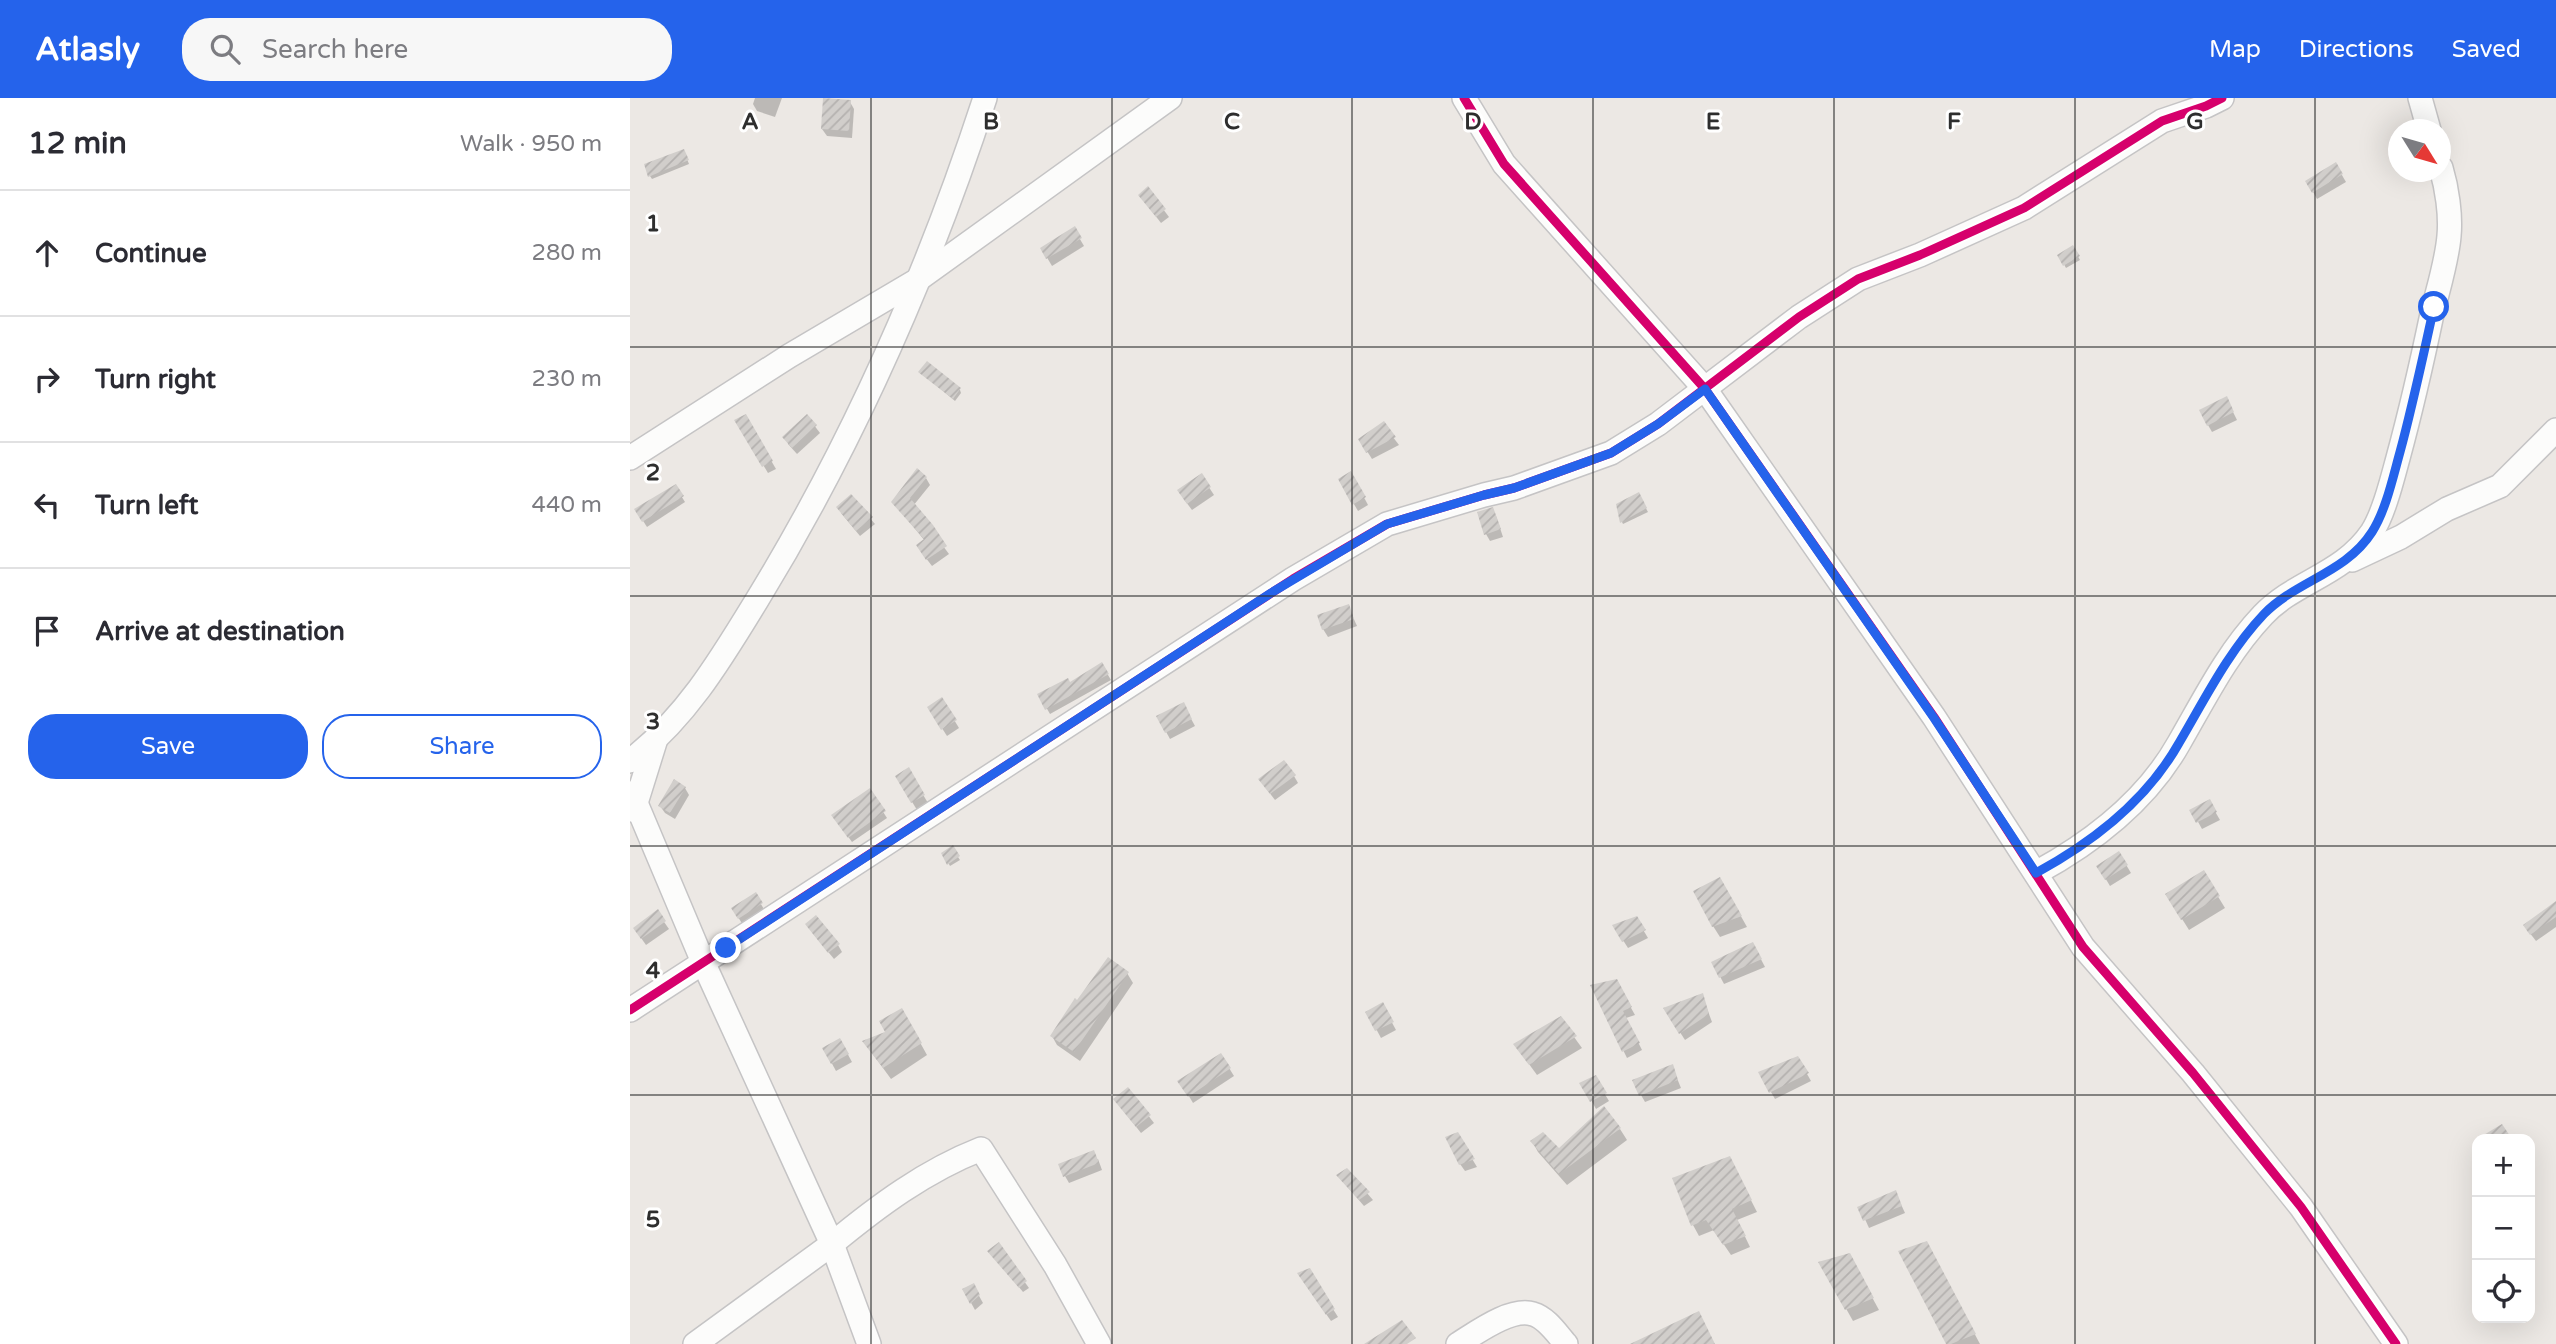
<!DOCTYPE html>
<meta charset="utf-8">
<style>
:root{--surface:#fff;--page:#f7f7f7;--text:#2b2b33;--muted:#7c7c81;--line:#e1e1e2;--accent:#2563eb}
body{margin:0;font-family:"Varela Round",sans-serif;background:var(--page);color:var(--text)}
.controls{position:absolute;right:21px;bottom:21px;display:grid;overflow:hidden;border-radius:14px;box-shadow:0 7px 28px #0002}
.controls button{width:63px;height:63px;display:grid;place-items:center;padding:0;border:0;border-bottom:2px solid var(--line);background:var(--surface);color:var(--text);font:35px sans-serif}
.compass{position:absolute;left:1758px;top:21px;width:63px;height:63px;border-radius:50%;background:var(--surface);box-shadow:0 7px 28px #0002;rotate:127deg}
.stop{position:absolute;width:21px;height:21px;margin:-16px;border:5px solid #2563eb;border-radius:50%;background:#fff}
.stop.end{background:#2563eb;border-color:#fff;box-shadow:0 2px 7px #0008}
.list{margin:0;padding:0;list-style:none}
h2{display:flex;justify-content:space-between;align-items:center;height:91px;margin:0;padding:0 28px;font-size:30px}
h2 small{font-size:23px;font-weight:400;color:var(--muted)}
.list li{display:grid;grid-template-columns:46px 1fr auto;gap:21px;align-items:center;box-sizing:border-box;height:126px;padding:0 28px;border-top:2px solid var(--line)}
.list b{display:block;font-size:26px;white-space:nowrap}
.list em{font-size:23px;font-style:normal;color:var(--muted)}
.actions{display:flex;gap:14px;padding:21px 28px}
.actions a{flex:1;padding:16px 0;border:2px solid var(--accent);border-radius:28px;text-align:center;font-size:24px;color:var(--accent)}
.actions .main{background:var(--accent);color:#fff}
.icon{flex:none;width:38px;height:38px;fill:none;stroke:currentColor;stroke-width:2;stroke-linecap:round;stroke-linejoin:round}
.map{position:relative;flex:none;width:1926px;height:1246px;overflow:hidden}
header{display:flex;align-items:center;gap:42px;box-sizing:border-box;height:98px;padding:0 35px;background:var(--accent);color:#fff}
header strong{font-size:33px}
nav{display:flex;gap:38px;margin-inline-start:auto;font-size:24px}
.search{width:490px;height:63px;background:var(--page);display:flex;align-items:center;gap:18px;box-sizing:border-box;padding:0 24px;border-radius:28px;color:var(--muted);font-size:26px}
main{display:flex}
aside{flex:1;background:var(--surface)}
.map>svg:first-child{display:block}
.shadow{fill:#0003}
.building{fill:url(#building-hatch)}
.lines{fill:none;stroke-linecap:round;stroke-linejoin:round}
.minor-casing{stroke:#c5c4c5;stroke-width:26}
.minor{stroke:#fcfcfb;stroke-width:23}
.cycleway-casing{stroke:#fff;stroke-width:13}
.cycleway{stroke:#d6006c;stroke-width:9}
.route{stroke:#2563eb;stroke-width:9}
.grid{fill:none;stroke:#2e2e2e;stroke-width:2;stroke-opacity:0.55}
.grid-label{font-size:23px;text-anchor:middle;font-weight:bold;fill:#2e2e2e;stroke:#fff;stroke-width:6;stroke-linejoin:round;paint-order:stroke}
</style>
<header>
<strong>Atlasly</strong>
<div class="search"><svg class="icon" aria-label="search" viewBox="0 0 24 24"><circle cx="10" cy="10" r="6"/><path d="M15 15l6 6"/></svg>Search here</div>
<nav><a>Map</a><a>Directions</a><a>Saved</a></nav>
</header>
<main>
<aside>
<h2>12 min<small>Walk · 950 m</small></h2>
<ul class="list">
<li><svg class="icon" aria-label="ahead" viewBox="0 0 24 24"><path d="M12 20V5M6 11l6-6 6 6"/></svg><div><b>Continue</b></div><em>280 m</em></li>
<li><svg class="icon" aria-label="right" viewBox="0 0 24 24"><path d="M7 20v-9h11M14 6l5 5-5 5"/></svg><div><b>Turn right</b></div><em>230 m</em></li>
<li><svg class="icon" aria-label="left" viewBox="0 0 24 24"><path d="M17 20v-9H6M10 6l-5 5 5 5"/></svg><div><b>Turn left</b></div><em>440 m</em></li>
<li><svg class="icon" aria-label="arrive" viewBox="0 0 24 24"><path d="M6 21V4h12l-3 4 3 4H6"/></svg><div><b>Arrive at destination</b></div></li>
</ul>
<div class="actions"><a class="main">Save</a><a>Share</a></div>
</aside>
<div class="map">
<svg width="1926" height="1246" viewBox="0 0 1926 1246">
<defs>
<pattern id="building-hatch" width="6" height="6" patternUnits="userSpaceOnUse" patternTransform="scale(1.75)"><rect width="6" height="6" fill="#d1cecb"/><path d="M-1 1l2-2M0 6l6-6M5 7l2-2" fill="none" stroke="#b4b1af"/></pattern>
</defs>
<rect width="100%" height="100%" fill="#ece8e4"/>
<!-- shadow -->
<g class="shadow">
<polygon points="125,0 152,0 145,19 127,13 123,6"/>
<polygon points="220,4 224,11 222,40 197,38 192,31"/>
<polygon points="55,56 59,66 22,81 20,78"/>
<polygon points="1706,67 1716,84 1687,101 1677,83"/>
<polygon points="518,91 539,119 531,125 510,98"/>
<polygon points="444,131 454,148 422,168 412,151"/>
<polygon points="1443,149 1450,162 1436,170 1429,157"/>
<polygon points="290,274 330,292 331,295 325,303"/>
<polygon points="1600,308 1607,322 1582,334 1578,327"/>
<polygon points="115,318 146,371 138,375 107,323"/>
<polygon points="177,318 190,335 167,356 158,346"/>
<polygon points="753,326 769,347 742,361 730,342"/>
<polygon points="721,375 738,407 728,413 710,382"/>
<polygon points="571,377 584,397 562,412 553,400"/>
<polygon points="296,380 300,387 283,408 319,456 302,468 292,455 295,443 263,404"/>
<polygon points="45,388 55,404 17,429 6,412"/>
<polygon points="1008,396 1018,414 993,426 992,424"/>
<polygon points="221,398 245,426 230,438 211,415"/>
<polygon points="866,418 873,439 860,443 856,436"/>
<polygon points="718,508 727,528 698,539 693,531"/>
<polygon points="472,567 481,582 420,616 409,597 440,586"/>
<polygon points="312,602 329,630 317,638 299,610"/>
<polygon points="553,606 565,628 540,641 528,619"/>
<polygon points="278,672 298,705 287,712 267,679"/>
<polygon points="664,678 668,685 645,702 635,689"/>
<polygon points="55,690 59,697 45,721 35,715 30,708"/>
<polygon points="239,692 257,720 222,744 206,722"/>
<polygon points="1579,703 1590,722 1572,731 1562,713"/>
<polygon points="322,750 330,762 320,768 313,756"/>
<polygon points="1489,755 1501,775 1480,788 1468,768"/>
<polygon points="1573,774 1595,810 1559,832 1537,797"/>
<polygon points="1090,781 1117,829 1090,839 1083,828"/>
<polygon points="125,796 135,813 113,827 103,811"/>
<polygon points="1926,805 1926,829 1906,843 1899,834"/>
<polygon points="27,814 39,831 16,847 9,837"/>
<polygon points="1006,820 1018,840 998,850 984,828"/>
<polygon points="181,833 208,847 212,854 204,861"/>
<polygon points="1123,846 1135,869 1094,886 1083,865"/>
<polygon points="497,875 503,885 450,963 427,947 422,938 447,904"/>
<polygon points="986,883 1005,917 996,920 1012,952 997,960 962,888"/>
<polygon points="1072,897 1082,924 1055,942 1035,911"/>
<polygon points="752,906 766,932 751,940 737,914"/>
<polygon points="272,912 297,957 261,981 234,944 257,935"/>
<polygon points="931,921 952,950 907,977 885,947"/>
<polygon points="210,942 222,964 206,973 194,951"/>
<polygon points="591,957 604,978 563,1005 550,983"/>
<polygon points="1168,960 1181,983 1145,1001 1130,975"/>
<polygon points="1042,968 1051,990 1015,1004 1011,997"/>
<polygon points="965,980 979,1003 966,1011 952,985"/>
<polygon points="498,991 524,1025 511,1035 485,1002"/>
<polygon points="990,1031 997,1042 937,1087 908,1054 902,1043 929,1052"/>
<polygon points="827,1036 847,1069 835,1073 830,1066"/>
<polygon points="468,1061 472,1072 439,1085 435,1078"/>
<polygon points="1105,1071 1127,1114 1107,1122 1120,1149 1101,1157 1084,1132 1069,1138 1063,1127"/>
<polygon points="717,1072 743,1102 734,1108 708,1078"/>
<polygon points="1269,1102 1275,1115 1239,1130 1230,1110"/>
<polygon points="368,1147 399,1190 393,1194 363,1158"/>
<polygon points="1302,1156 1350,1246 1318,1246"/>
<polygon points="1219,1157 1249,1212 1223,1223 1191,1166"/>
<polygon points="679,1173 708,1219 701,1223 673,1183"/>
<polygon points="343,1187 353,1205 345,1212 334,1192"/>
</g>
<!-- building -->
<g class="building">
<polygon points="193,0 221,2 219,33 191,31"/>
<polygon points="54,51 59,62 18,79 14,66"/>
<polygon points="1706,64 1713,76 1682,95 1675,83"/>
<polygon points="518,88 536,111 526,119 508,97"/>
<polygon points="445,128 452,140 416,161 410,150"/>
<polygon points="1443,147 1450,158 1433,168 1427,157"/>
<polygon points="297,263 331,290 323,301 288,274"/>
<polygon points="1597,298 1604,314 1577,328 1569,312"/>
<polygon points="116,316 143,363 132,369 104,322"/>
<polygon points="177,316 187,327 162,350 152,339"/>
<polygon points="754,323 766,339 736,355 728,341"/>
<polygon points="287,370 297,379 280,400 303,427 317,448 296,462 286,447 294,441 261,404"/>
<polygon points="721,373 736,399 722,407 708,381"/>
<polygon points="572,375 581,389 557,406 547,392"/>
<polygon points="46,386 54,398 12,424 4,411"/>
<polygon points="1009,394 1017,410 990,425 986,406"/>
<polygon points="221,396 243,419 226,433 206,409"/>
<polygon points="863,409 871,431 854,437 847,414"/>
<polygon points="719,506 724,521 692,532 687,517"/>
<polygon points="472,564 479,576 415,612 407,596 438,580 440,584"/>
<polygon points="312,599 327,622 311,632 297,609"/>
<polygon points="554,604 562,621 535,635 526,618"/>
<polygon points="654,662 666,677 640,696 628,681"/>
<polygon points="279,669 295,697 281,705 265,678"/>
<polygon points="44,681 56,689 40,715 28,708"/>
<polygon points="240,690 256,713 218,740 201,717"/>
<polygon points="1580,701 1587,714 1566,725 1559,712"/>
<polygon points="323,747 330,758 317,767 311,755"/>
<polygon points="1489,753 1498,767 1475,782 1466,768"/>
<polygon points="1574,772 1590,798 1551,822 1535,796"/>
<polygon points="1090,779 1112,818 1082,829 1063,793"/>
<polygon points="126,794 133,805 108,821 101,810"/>
<polygon points="1926,803 1926,819 1900,837 1893,827"/>
<polygon points="28,811 36,823 11,841 3,830"/>
<polygon points="186,817 210,846 198,855 175,826"/>
<polygon points="1007,818 1016,832 992,844 982,827"/>
<polygon points="1123,844 1132,861 1089,880 1081,864"/>
<polygon points="478,859 499,874 444,954 420,938 445,900 447,902"/>
<polygon points="987,881 1002,909 993,913 1010,945 992,954 960,887"/>
<polygon points="1073,895 1079,916 1049,936 1033,910"/>
<polygon points="753,904 764,924 745,933 735,914"/>
<polygon points="272,910 292,945 253,970 232,943 255,934 249,923"/>
<polygon points="931,918 947,938 899,967 883,946"/>
<polygon points="210,940 219,956 201,966 192,950"/>
<polygon points="591,955 601,970 558,999 547,983"/>
<polygon points="1168,958 1179,975 1139,995 1128,974"/>
<polygon points="1043,966 1048,982 1009,998 1002,982"/>
<polygon points="966,977 977,995 960,1004 949,985"/>
<polygon points="498,989 521,1017 506,1029 483,1001"/>
<polygon points="974,1008 991,1030 929,1076 900,1043 913,1034 929,1050"/>
<polygon points="1872,1026 1882,1041 1847,1041"/>
<polygon points="828,1034 845,1061 829,1067 815,1039"/>
<polygon points="464,1052 469,1065 433,1079 428,1066"/>
<polygon points="1100,1058 1122,1102 1102,1111 1116,1138 1093,1147 1076,1122 1061,1128 1042,1080"/>
<polygon points="717,1070 740,1094 729,1102 706,1077"/>
<polygon points="1266,1092 1272,1108 1233,1123 1227,1109"/>
<polygon points="1297,1143 1346,1236 1321,1246 1316,1246 1268,1153"/>
<polygon points="369,1144 397,1183 389,1190 357,1153"/>
<polygon points="1220,1155 1244,1200 1215,1212 1188,1164"/>
<polygon points="680,1170 705,1211 696,1217 667,1175"/>
<polygon points="344,1185 350,1197 340,1206 332,1191"/>
<polygon points="1069,1213 1085,1246 1000,1246"/>
<polygon points="772,1222 786,1240 777,1246 734,1246"/>
</g>
<g class="lines">
<defs>
<g id="minor">
<polyline points="834,0 874,66 1075,291 1304,619 1453,849 1563,975 1671,1109 1766,1246"/>
<polyline points="1790,0 1799,32"/>
<polyline points="0,360 159,258 286,183 540,0"/>
<polyline points="1722,462 1771,439 1817,411 1870,388 1926,332"/>
<path d="M0,663C56,620 91,561 127,502C223,345 298,175 355,0"/>
<path d="M0,695L6,705L73,864L202,1146C248,1108 295,1073 351,1051L425,1167L469,1246"/>
<polyline points="2,712 6,705 25,644"/>
<path d="M1406,775C1463,744 1517,702 1549,645C1575,600 1597,555 1633,517C1665,483 1713,477 1742,434C1754,415 1762,382 1768,360C1781,312 1792,264 1802,216C1808,191 1817,163 1819,138C1821,117 1817,90 1811,70"/>
<polyline points="0,912 663,481 757,426 854,397 884,390 981,355 1028,326 1169,219 1228,181 1290,157 1394,110 1532,23 1576,8 1592,0"/>
<polyline points="65,1246 202,1146 239,1246"/>
<path d="M828,1246C846,1235 881,1209 903,1216C917,1220 927,1236 936,1246"/>
</g>
</defs>
<!-- minor casing -->
<use href="#minor" class="minor-casing"/>
<!-- minor -->
<use href="#minor" class="minor"/>
<defs>
<g id="cycleway">
<polyline points="834,0 874,66 1075,291 1304,619 1453,849 1563,975 1671,1109 1766,1246"/>
<polyline points="0,912 663,481 757,426 854,397 884,390 981,355 1028,326 1169,219 1228,181 1290,157 1394,110 1532,23 1576,8 1592,0"/>
</g>
</defs>
<!-- cycleway casing -->
<use href="#cycleway" class="cycleway-casing"/>
<!-- cycleway -->
<use href="#cycleway" class="cycleway"/>
</g>
<g class="lines">
<!-- route -->
<path class="route" d="M96,850L641,495L757,426L854,397L884,390L981,355L1028,326L1075,291L1304,620L1406,775C1463,744 1517,702 1549,645C1575,601 1598,554 1634,516C1666,483 1716,475 1742,434C1756,412 1763,379 1770,354C1783,306 1793,258 1804,209"/>
</g>
<!-- grid -->
<path class="grid" d="M241,0V1246M482,0V1246M722,0V1246M963,0V1246M1204,0V1246M1445,0V1246M1685,0V1246M0,249H1926M0,498H1926M0,748H1926M0,997H1926"/>
<g class="grid-label">
<text x="120" y="31">A</text>
<text x="361" y="31">B</text>
<text x="602" y="31">C</text>
<text x="843" y="31">D</text>
<text x="1083" y="31">E</text>
<text x="1324" y="31">F</text>
<text x="1565" y="31">G</text>
<text x="23" y="133">1</text>
<text x="23" y="382">2</text>
<text x="23" y="631">3</text>
<text x="23" y="880">4</text>
<text x="23" y="1129">5</text>
</g>
</svg>
<div class="controls">
<button>+</button>
<button>−</button>
<button><svg class="icon" aria-label="locate" viewBox="0 0 24 24"><circle cx="12" cy="12" r="6"/><path d="M12 2v4M12 18v4M2 12h4M18 12h4"/></svg></button>
</div>
<svg class="compass" viewBox="-18 -18 36 36"><path d="M0-13l5 13h-10z" fill="#e53935"/><path d="M0 13l5-13h-10z" fill="#7c7c81"/></svg>
<div class="stop" style="left:1804px;top:209px"></div>
<div class="stop end" style="left:96px;top:850px"></div>
</div>
</main>
